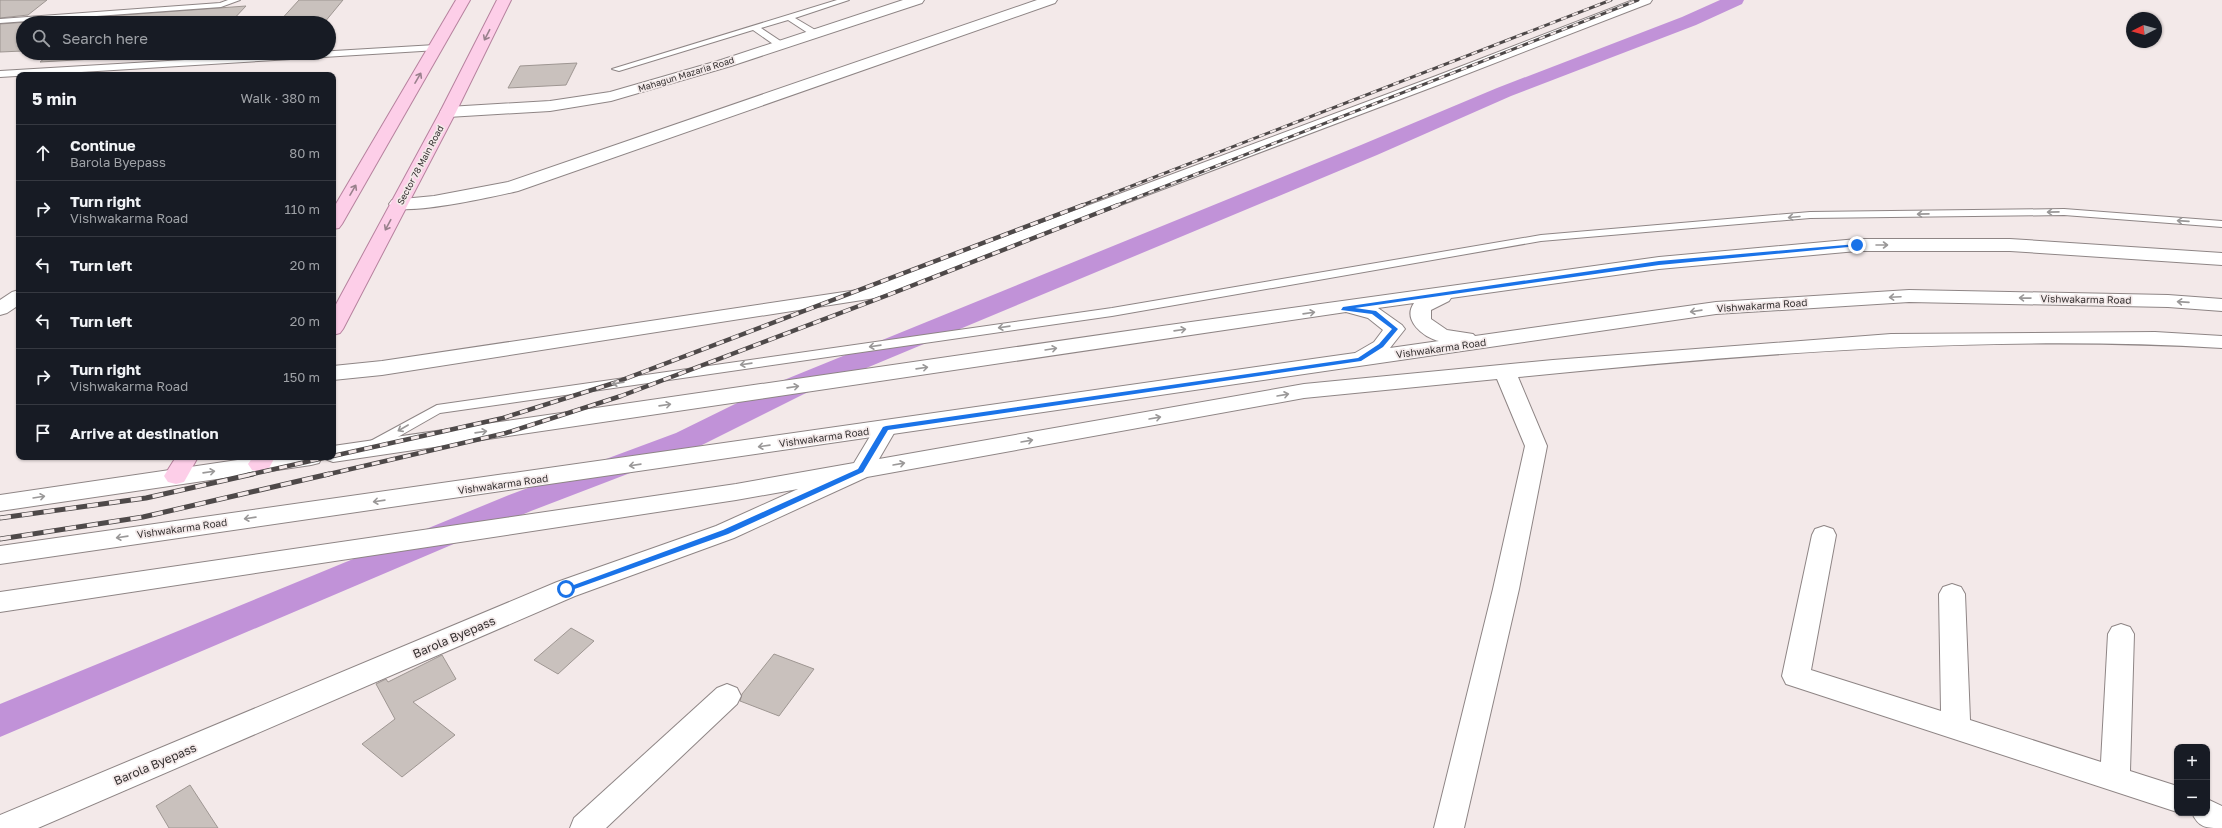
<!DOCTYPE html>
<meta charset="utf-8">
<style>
:root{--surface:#171b24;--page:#242831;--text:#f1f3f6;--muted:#9ea1a6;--line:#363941}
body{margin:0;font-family:"Golos Text",sans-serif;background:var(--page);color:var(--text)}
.controls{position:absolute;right:12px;bottom:12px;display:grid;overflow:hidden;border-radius:8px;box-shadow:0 1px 3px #0004}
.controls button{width:36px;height:36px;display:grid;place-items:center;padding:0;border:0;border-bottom:1px solid var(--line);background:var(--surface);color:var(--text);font:20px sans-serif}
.compass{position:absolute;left:2126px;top:12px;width:36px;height:36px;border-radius:50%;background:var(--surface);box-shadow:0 1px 3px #0004;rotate:264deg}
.stop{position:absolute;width:12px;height:12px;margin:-9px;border:3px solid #1a73e8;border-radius:50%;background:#fff}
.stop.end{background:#1a73e8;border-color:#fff;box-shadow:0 1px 4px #0008}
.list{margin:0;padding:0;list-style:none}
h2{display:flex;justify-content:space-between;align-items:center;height:52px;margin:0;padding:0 16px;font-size:17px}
h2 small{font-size:13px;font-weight:400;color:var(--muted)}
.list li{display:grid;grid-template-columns:26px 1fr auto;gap:12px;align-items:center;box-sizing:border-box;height:56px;padding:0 16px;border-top:1px solid var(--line)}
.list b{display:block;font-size:15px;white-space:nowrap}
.list p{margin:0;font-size:13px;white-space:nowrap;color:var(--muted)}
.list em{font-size:13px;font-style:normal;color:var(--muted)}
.icon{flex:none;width:22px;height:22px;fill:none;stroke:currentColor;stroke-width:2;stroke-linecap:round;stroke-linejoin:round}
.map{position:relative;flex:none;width:2222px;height:828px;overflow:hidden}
.search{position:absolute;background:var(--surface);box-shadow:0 1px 3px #0004;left:16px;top:16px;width:320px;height:44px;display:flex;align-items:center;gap:10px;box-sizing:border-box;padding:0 14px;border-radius:22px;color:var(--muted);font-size:15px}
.panel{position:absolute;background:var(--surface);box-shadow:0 1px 3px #0004;left:16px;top:72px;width:320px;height:388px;border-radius:8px}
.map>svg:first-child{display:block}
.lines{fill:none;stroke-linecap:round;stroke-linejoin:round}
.canal{fill:#c192d8;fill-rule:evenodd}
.building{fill:#c9c1bd;stroke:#9e9692}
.lane-casing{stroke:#8e8585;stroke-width:2}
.street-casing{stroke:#8e8585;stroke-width:2}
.secondary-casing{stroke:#8e8585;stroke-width:2}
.primary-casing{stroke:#b6829e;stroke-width:2}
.lane{fill:#fff;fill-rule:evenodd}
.street{fill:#fff;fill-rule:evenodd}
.secondary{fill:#fff;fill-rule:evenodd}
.primary{fill:#fdcee8;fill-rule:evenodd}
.rail-far2-casing{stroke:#4e4949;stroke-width:3}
.rail-far1-casing{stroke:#4e4949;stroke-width:4.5}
.rail-casing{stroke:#4e4949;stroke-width:5}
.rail-far2{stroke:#f3e9e9;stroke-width:2;stroke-dasharray:6;stroke-linecap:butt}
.rail-far1{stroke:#f3e9e9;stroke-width:3;stroke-dasharray:8;stroke-linecap:butt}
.rail{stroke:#f3e9e9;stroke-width:3.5;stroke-dasharray:11;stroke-linecap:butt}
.oneway{stroke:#99808c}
.oneway2{stroke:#9a9898}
.route{fill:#1a73e8}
.labels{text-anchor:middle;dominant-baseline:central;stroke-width:3.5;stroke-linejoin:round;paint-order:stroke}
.far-street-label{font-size:9px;fill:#353131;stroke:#f3e9e9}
.street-label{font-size:10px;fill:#353131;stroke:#f3e9e9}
.near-street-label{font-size:12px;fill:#353131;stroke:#f3e9e9}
</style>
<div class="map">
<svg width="2222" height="828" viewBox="0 0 2222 828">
<rect width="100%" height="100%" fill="#f3e9e9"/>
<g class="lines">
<!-- canal -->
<polygon class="canal" points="1720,0 1744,0 1742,4 1696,25 1511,96 1377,155 804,394 698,447 531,511 0,737 0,704 509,495 676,433 784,380 1361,145 1497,88 1682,17"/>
</g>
<!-- building -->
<g class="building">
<polygon points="0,0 47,0 28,15 0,18"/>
<polygon points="299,0 343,0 324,23 278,23"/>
<polygon points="246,6 230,23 23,23 23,51 0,52 0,24"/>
<polygon points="51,53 200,53 40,62"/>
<polygon points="577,63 566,85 508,88 520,66"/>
<polygon points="571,628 594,641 558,674 534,660"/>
<polygon points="774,654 814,669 779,716 740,701 742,694"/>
<polygon points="442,655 456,679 413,702 455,735 402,777 362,744 395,719 376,684 386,679 388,682"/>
<polygon points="190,785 218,828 169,828 156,806"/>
</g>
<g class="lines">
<defs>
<g id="lane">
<polygon points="228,0 240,0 221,7 0,23 0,19 220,3"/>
<polygon points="837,0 849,0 795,18 817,31 817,35 811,35 788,20 761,28 782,42 782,46 776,46 753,30 619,71 612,69"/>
<polygon points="435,45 438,46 438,50 0,77 0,71"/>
<polygon points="2064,209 2222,221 2222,227 2064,215 1810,218 1541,241 1112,316 440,413 375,450 370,452 363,447 365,444 437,405 1112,308 1541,235 1810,212"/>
</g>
<g id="street">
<polygon points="903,0 924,0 922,3 731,66 611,101 550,111 448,117 442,115 440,112 442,109 448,107 550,101 610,92 721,60"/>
<path d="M1037,0H1057L1055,3L518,191C492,197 415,214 392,208L389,204L392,200L434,196L508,182Z"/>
<polygon points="19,290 19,305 7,313 0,315 0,300 12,292"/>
<path d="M2155,332L2222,336V348C1987,334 1751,354 1518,377L1547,446L1519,589L1464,828H1434L1493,589L1525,446L1497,379L1304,398L867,477L734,538L575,596L38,828H0V815L557,582L716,526L798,489L736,500L0,612V592L736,484L854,463L878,423L886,421L894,423L897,428L879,459L1304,384L1553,360L1891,334Z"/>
<polygon points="1824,526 1833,529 1836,535 1811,670 1941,711 1939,594 1943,587 1952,584 1961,587 1965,594 1970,720 2101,762 2108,634 2112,627 2121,624 2130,627 2134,634 2130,771 2177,786 2177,812 1786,684 1782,676 1812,535 1815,529"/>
<polygon points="727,684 737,688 741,696 737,704 606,828 570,828 574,818 717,688"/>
<path d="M2207,799L2222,806V828C2206,828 2199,828 2192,813H2207Z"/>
</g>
<g id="secondary">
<polygon points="1633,0 1652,0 1650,3 1446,82 875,298 382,375 333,380 333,366 382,361 864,289 1436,76"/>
<path d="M1857,239H2010L2222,253V265L2010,251H1857L1659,269L1451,298L1449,301L1431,310V319L1447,330L1473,334L1475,336L1716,302L1909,290L2168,295L2222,299V311L2168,307L1909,302L1716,314L0,564V546L1355,353L1374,342L1383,330L1368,318L1346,312L333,462L325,459L323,457H333V446L1162,326L1659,257ZM1414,303C1402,320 1423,337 1439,341L1390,348L1405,329L1402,325L1378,308Z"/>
<polygon points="257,457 322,457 319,463 311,465 0,511 0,495"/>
</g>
<g id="primary">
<polygon points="456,0 470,0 342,224 339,228 333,229 333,209"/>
<polygon points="497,0 511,0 456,112 343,329 340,333 333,335 333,310 440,112"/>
<polygon points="176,457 198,457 184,482 176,484 168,482 164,476"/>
<polygon points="253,457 275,457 268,470 260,472 252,470 248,464"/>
</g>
</defs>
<!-- lane casing -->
<use href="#lane" class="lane-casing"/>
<!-- street casing -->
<use href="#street" class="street-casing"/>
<!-- secondary casing -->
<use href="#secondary" class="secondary-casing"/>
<!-- primary casing -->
<use href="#primary" class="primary-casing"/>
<!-- lane -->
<use href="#lane" class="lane"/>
<!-- street -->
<use href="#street" class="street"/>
<!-- secondary -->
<use href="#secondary" class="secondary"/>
<!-- primary -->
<use href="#primary" class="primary"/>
<defs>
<g id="rail-far2">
<polyline points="1080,206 1611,0"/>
<polyline points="1115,206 1638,0"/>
</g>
<g id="rail-far1">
<polyline points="333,456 503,418 614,383 1083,205"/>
<polyline points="248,475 328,457"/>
<polyline points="325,475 506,433 621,396 888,295 1118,205"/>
</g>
<g id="rail">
<polyline points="0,518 146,498 253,474"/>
<polyline points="0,539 143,517 329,474"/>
</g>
</defs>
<!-- rail-far2 casing -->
<use href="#rail-far2" class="rail-far2-casing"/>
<!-- rail-far1 casing -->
<use href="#rail-far1" class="rail-far1-casing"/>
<!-- rail casing -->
<use href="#rail" class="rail-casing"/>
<!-- rail-far2 -->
<use href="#rail-far2" class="rail-far2"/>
<!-- rail-far1 -->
<use href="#rail-far1" class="rail-far1"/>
<!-- rail -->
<use href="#rail" class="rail"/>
</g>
<!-- one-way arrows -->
<defs><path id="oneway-shaft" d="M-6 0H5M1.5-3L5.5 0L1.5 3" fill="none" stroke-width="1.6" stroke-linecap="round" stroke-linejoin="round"/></defs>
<g class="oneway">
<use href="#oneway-shaft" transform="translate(487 35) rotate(117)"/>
<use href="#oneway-shaft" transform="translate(418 78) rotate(-60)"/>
<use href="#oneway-shaft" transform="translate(353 190) rotate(-60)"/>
<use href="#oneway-shaft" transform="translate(388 225) rotate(118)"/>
</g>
<g class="oneway2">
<use href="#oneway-shaft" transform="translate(2053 212) rotate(179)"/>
<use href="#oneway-shaft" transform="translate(1923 214) rotate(179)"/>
<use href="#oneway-shaft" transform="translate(1794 217) rotate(175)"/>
<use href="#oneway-shaft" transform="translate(2183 221) rotate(-176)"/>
<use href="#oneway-shaft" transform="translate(1882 245)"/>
<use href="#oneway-shaft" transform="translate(1895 297) rotate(177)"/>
<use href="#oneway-shaft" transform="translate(2025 298) rotate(-179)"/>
<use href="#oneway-shaft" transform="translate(2183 302) rotate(-176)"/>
<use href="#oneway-shaft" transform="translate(1696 311) rotate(172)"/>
<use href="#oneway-shaft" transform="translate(1309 313) rotate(-8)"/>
<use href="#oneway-shaft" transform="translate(1004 327) rotate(172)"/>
<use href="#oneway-shaft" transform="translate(1180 330) rotate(-8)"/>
<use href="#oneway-shaft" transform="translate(875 346) rotate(172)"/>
<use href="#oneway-shaft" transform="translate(1051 349) rotate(-9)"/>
<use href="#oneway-shaft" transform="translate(746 364) rotate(172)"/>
<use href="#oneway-shaft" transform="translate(922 368) rotate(-8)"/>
<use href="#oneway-shaft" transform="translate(618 383) rotate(172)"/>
<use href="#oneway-shaft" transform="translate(793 387) rotate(-8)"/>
<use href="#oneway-shaft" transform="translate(1283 395) rotate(-10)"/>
<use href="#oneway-shaft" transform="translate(665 405) rotate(-8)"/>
<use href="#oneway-shaft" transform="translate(1155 418) rotate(-10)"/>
<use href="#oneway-shaft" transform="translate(403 428) rotate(150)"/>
<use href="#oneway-shaft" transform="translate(481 432) rotate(-8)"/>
<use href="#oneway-shaft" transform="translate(1027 441) rotate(-10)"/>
<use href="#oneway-shaft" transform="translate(764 446) rotate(172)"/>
<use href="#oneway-shaft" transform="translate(899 464) rotate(-10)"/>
<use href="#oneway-shaft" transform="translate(635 465) rotate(172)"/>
<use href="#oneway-shaft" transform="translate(209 472) rotate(-8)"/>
<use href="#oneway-shaft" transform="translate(39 497) rotate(-9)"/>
<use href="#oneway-shaft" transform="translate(379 501) rotate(172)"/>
<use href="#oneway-shaft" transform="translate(250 518) rotate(172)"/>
<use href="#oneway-shaft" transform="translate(122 537) rotate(172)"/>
</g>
<!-- route -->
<polygon class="route" points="1857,244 1859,246 1659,265 1355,308 1376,311 1398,329 1383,347 1361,361 888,430 863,472 728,534 569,591 564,591 563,589 723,530 858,469 883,427 886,426 1358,358 1379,344 1392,329 1372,314 1341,310 1343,307 1659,261"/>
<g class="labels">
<!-- far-street labels -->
<g class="far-street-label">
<text transform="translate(686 74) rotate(-17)">Mahagun Mazaria Road</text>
<text transform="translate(420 165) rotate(-62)">Sector 78 Main Road</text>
</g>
<!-- street labels -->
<g class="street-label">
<text transform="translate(2086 299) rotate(1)">Vishwakarma Road</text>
<text transform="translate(1762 305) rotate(-4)">Vishwakarma Road</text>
<text transform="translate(1441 348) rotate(-8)">Vishwakarma Road</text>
<text transform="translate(824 437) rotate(-8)">Vishwakarma Road</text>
<text transform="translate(503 484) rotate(-8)">Vishwakarma Road</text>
<text transform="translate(182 528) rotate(-8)">Vishwakarma Road</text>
</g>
<!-- near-street labels -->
<g class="near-street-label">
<text transform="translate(454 637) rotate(-23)">Barola Byepass</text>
<text transform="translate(155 764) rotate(-23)">Barola Byepass</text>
</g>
</g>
</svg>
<div class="controls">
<button>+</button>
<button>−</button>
</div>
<svg class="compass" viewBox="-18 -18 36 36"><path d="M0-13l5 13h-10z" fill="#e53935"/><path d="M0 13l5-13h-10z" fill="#9ea1a6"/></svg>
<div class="stop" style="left:566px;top:589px"></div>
<div class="stop end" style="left:1857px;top:245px"></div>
<div class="search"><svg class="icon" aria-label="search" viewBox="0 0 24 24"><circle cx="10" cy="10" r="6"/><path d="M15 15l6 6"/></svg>Search here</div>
<section class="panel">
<h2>5 min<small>Walk · 380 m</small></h2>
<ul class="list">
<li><svg class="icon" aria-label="ahead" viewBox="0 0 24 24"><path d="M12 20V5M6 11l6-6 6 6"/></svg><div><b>Continue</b><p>Barola Byepass</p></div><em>80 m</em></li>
<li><svg class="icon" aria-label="right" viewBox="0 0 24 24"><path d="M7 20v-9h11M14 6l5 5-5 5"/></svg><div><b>Turn right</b><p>Vishwakarma Road</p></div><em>110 m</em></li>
<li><svg class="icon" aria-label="left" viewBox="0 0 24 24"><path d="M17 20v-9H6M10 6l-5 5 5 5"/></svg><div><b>Turn left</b></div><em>20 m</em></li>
<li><svg class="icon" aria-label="left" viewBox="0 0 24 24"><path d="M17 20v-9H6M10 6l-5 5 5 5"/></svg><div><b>Turn left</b></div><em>20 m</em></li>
<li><svg class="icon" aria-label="right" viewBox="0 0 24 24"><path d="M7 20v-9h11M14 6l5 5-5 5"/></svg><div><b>Turn right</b><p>Vishwakarma Road</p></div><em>150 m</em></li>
<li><svg class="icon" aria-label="arrive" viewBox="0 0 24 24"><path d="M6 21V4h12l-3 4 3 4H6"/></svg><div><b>Arrive at destination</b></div></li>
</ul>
</section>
</div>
